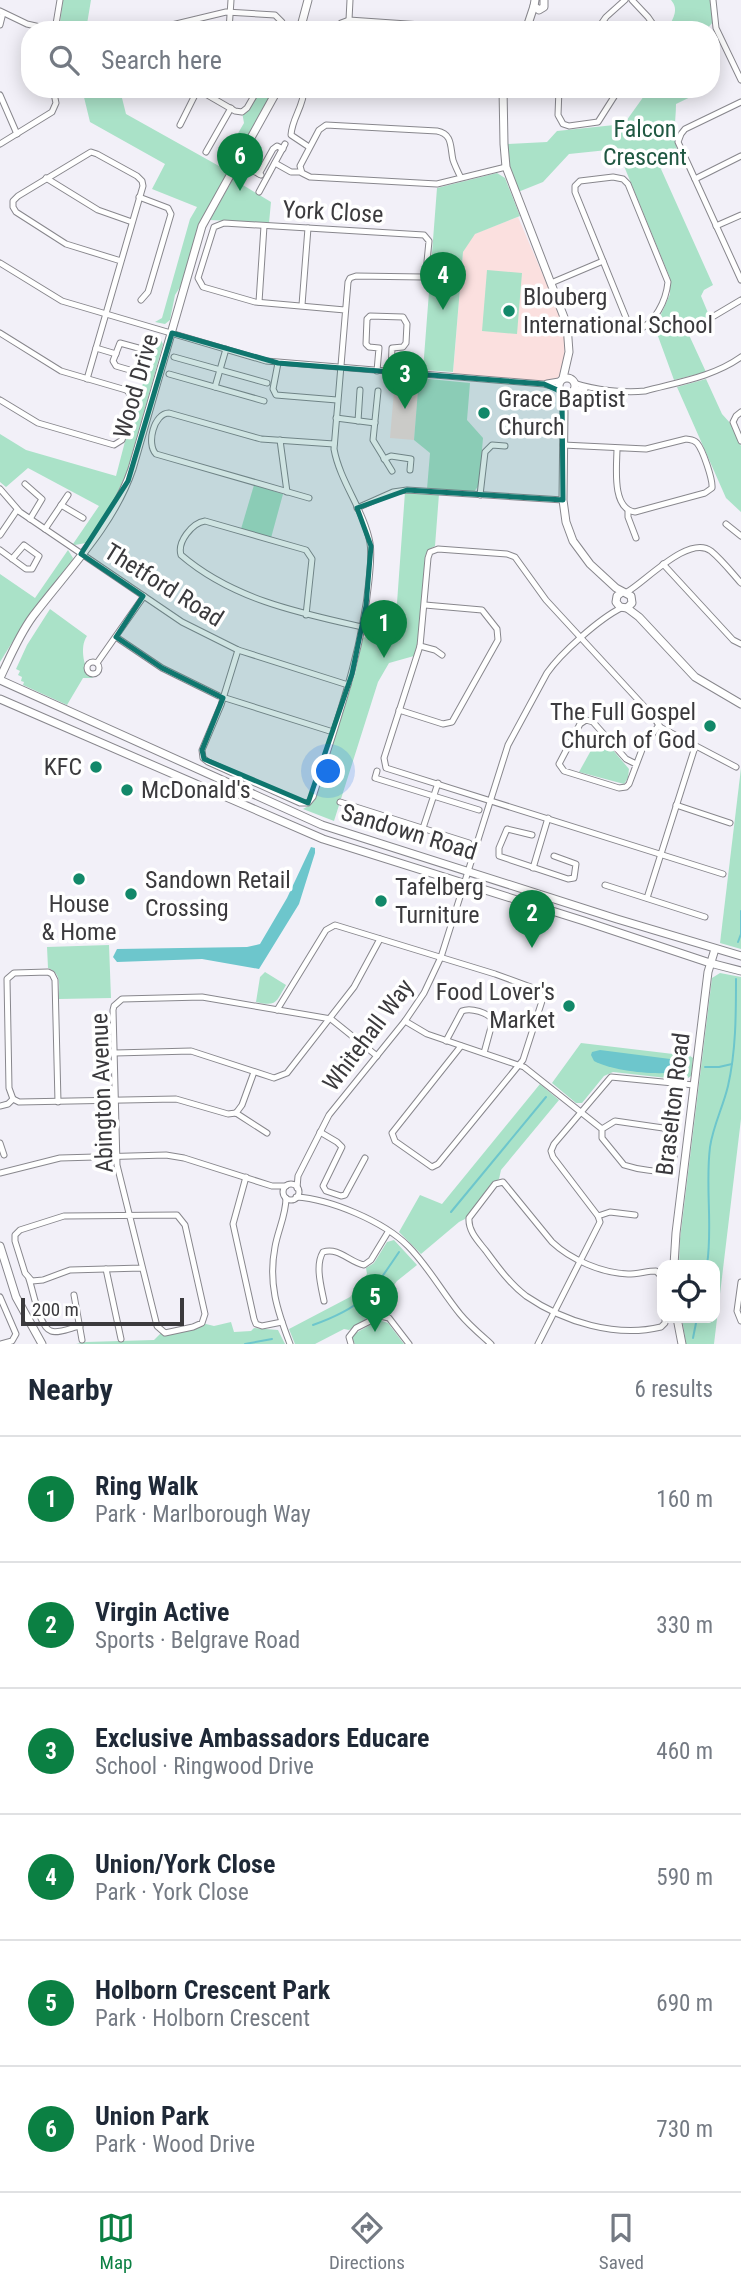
<!DOCTYPE html>
<meta charset="utf-8">
<style>
:root{--surface:#fff;--page:#f6f6f7;--text:#1f2937;--muted:#747a83;--line:#e0e1e3;--accent:#0b8043}
body{margin:0;font-family:"Roboto Condensed",sans-serif;background:var(--page);color:var(--text)}
.controls{position:absolute;right:21px;bottom:21px;display:grid;overflow:hidden;border-radius:14px;box-shadow:0 4px 18px #0003}
.controls button{width:63px;height:63px;display:grid;place-items:center;padding:0;border:0;border-bottom:2px solid var(--line);background:var(--surface);color:var(--text);font:35px sans-serif}
.scale{position:absolute;left:21px;bottom:18px;width:163px;box-sizing:border-box;padding-left:7px;border:4px solid #3b3a3d;border-top:0;font-size:19px;line-height:24px;white-space:nowrap;color:#3b3a3d;-webkit-text-stroke:5px #fff;paint-order:stroke}
.you{position:absolute;left:329px;top:772px;width:24px;height:24px;margin:-18px;border:5px solid #fff;border-radius:50%;background:#1a73e8;box-shadow:0 0 0 10px #1a73e833}
.badge{display:grid;place-items:center;width:46px;height:46px;border-radius:50%;background:var(--accent);color:#fff;font-size:23px;font-weight:700}
.pin{position:absolute;translate:-50% -58px;filter:drop-shadow(0 2px 4px #0008)}
.pin::after{content:'';position:absolute;top:37px;width:24px;height:21px;background:inherit;clip-path:polygon(0 0,100% 0,50% 100%)}
.list{margin:0;padding:0;list-style:none}
h2{display:flex;justify-content:space-between;align-items:center;height:91px;margin:0;padding:0 28px;font-size:30px}
h2 small{font-size:23px;font-weight:400;color:var(--muted)}
.list li{display:grid;grid-template-columns:46px 1fr auto;gap:21px;align-items:center;box-sizing:border-box;height:126px;padding:0 28px;border-top:2px solid var(--line)}
.list b{display:block;font-size:26px;white-space:nowrap}
.list p{margin:0;font-size:23px;white-space:nowrap;color:var(--muted)}
.list em{font-size:23px;font-style:normal;color:var(--muted)}
.icon{flex:none;width:38px;height:38px;fill:none;stroke:currentColor;stroke-width:2;stroke-linecap:round;stroke-linejoin:round}
.map{position:relative;flex:none;width:741px;height:1344px;overflow:hidden}
.search{position:absolute;background:var(--surface);box-shadow:0 4px 18px #0003;left:21px;right:21px;top:21px;height:77px;display:flex;align-items:center;gap:18px;box-sizing:border-box;padding:0 24px;border-radius:28px;color:var(--muted);font-size:26px}
.sheet{height:847px;background:var(--surface)}
nav{display:flex;justify-content:space-around;align-items:center;box-sizing:border-box;height:98px;border-top:2px solid var(--line);background:var(--surface);font-size:19px;color:var(--muted)}
nav a{display:grid;justify-items:center;gap:4px}
nav .on{color:var(--accent)}
.map>svg:first-child{display:block}
.education{fill:#fbe0df}
.green{fill:#aae2c8}
.water{fill:#6dc6cc}
.lines{fill:none;stroke-linecap:round;stroke-linejoin:round}
.stream{stroke:#6dc6cc;stroke-width:2}
.street-casing{stroke:#88878d;stroke-width:7}
.secondary-casing{stroke:#88878d;stroke-width:9}
.street{stroke:#fff;stroke-width:5}
.secondary{stroke:#fff;stroke-width:7}
.marked{fill:#0f766e;fill-opacity:0.2;stroke:#0f766e;stroke-width:5;stroke-linejoin:round}
.poi-dot{fill:#128869;stroke:#fff;stroke-width:2.5}
.labels{text-anchor:middle;dominant-baseline:central;stroke-width:7;stroke-linejoin:round;paint-order:stroke}
.park-label{font-size:24px;fill:#205842;stroke:#fff}
.street-label{font-size:24px;fill:#3b3a3d;stroke:#fff}
.poi-label{font-size:24px;fill:#3b3a3d;stroke:#fff;text-anchor:start}
</style>
<div class="map">
<svg width="741" height="1344" viewBox="0 0 741 1344">
<rect width="100%" height="100%" fill="#f2f0f8"/>
<!-- education -->
<g class="education">
<polygon points="518,217 564,324 565,346 563,369 560,376 550,382 453,374 463,252 474,234"/>
<polygon points="395,379 419,381 414,440 390,438"/>
</g>
<!-- green -->
<g class="green">
<polygon points="63,0 91,0 87,24 92,30 59,30"/>
<path d="M671,0H711L713,22L706,30H667C672,20 680,10 671,0Z"/>
<polygon points="82,89 120,90 126,114 219,166 244,123 242,112 258,89 274,89 203,217 182,284 175,295 170,320 165,324 155,322 162,318 190,219 197,207 152,189 165,164 90,122"/>
<path d="M649,89H707L676,104C676,121 672,137 678,152L661,169L713,285L704,290L701,296L711,320L691,329L689,335L706,372L674,380L655,328L670,294V278L617,149L569,154L543,182L518,192L510,167L507,144L547,142L557,131L624,124Z"/>
<polygon points="497,173 505,178 520,216 475,234 463,252 453,372 423,370 437,188"/>
<polygon points="233,179 271,202 269,223 210,220"/>
<polygon points="487,270 522,273 517,334 482,331"/>
<polygon points="150,334 159,337 163,344 127,472 113,502 86,543 75,545 73,544 99,506 28,468 6,487 0,482 0,434 26,450 116,476 135,403 133,388 141,390 155,342"/>
<polygon points="419,378 470,383 467,420 483,438 479,485 474,492 427,489 430,453 414,440"/>
<polygon points="706,379 722,414 731,424 741,446 741,512 726,498 677,387"/>
<polygon points="254,485 283,494 271,538 241,529"/>
<polygon points="405,492 439,494 435,546 428,550 425,556 419,637 414,656 389,663 378,682 334,821 303,809 310,805 315,800 355,674 363,638 392,624 396,617"/>
<polygon points="68,550 73,558 71,563 26,620 0,662 0,574 35,598"/>
<path d="M50,609L87,636C79,647 84,670 93,678H83L67,705L23,685L24,682L21,681L22,677L18,675L20,671L16,669L27,645Z"/>
<polygon points="599,736 601,736 629,769 628,778 624,784 579,772"/>
<polygon points="741,768 741,949 720,943"/>
<path d="M109,945L111,998L59,999C59,986 62,973 48,968L47,947Z"/>
<path d="M265,972L286,985C276,1002 277,1007 256,1002L260,977Z"/>
<polygon points="720,973 741,977 741,1119 714,1344 686,1344 682,1318 715,1318 715,1265 679,1265 680,1239 712,978"/>
<polygon points="581,1043 690,1056 693,1058 691,1076 685,1080 613,1072 604,1076 582,1103 576,1103 552,1083"/>
<polygon points="540,1084 559,1100 501,1170 499,1179 494,1182 465,1219 459,1222 421,1254 399,1232 420,1195 442,1204"/>
<polygon points="394,1240 417,1265 397,1281 382,1301 377,1314 349,1330 344,1329 315,1344 295,1344 289,1329 350,1297 367,1274 366,1268 374,1263 387,1242"/>
<polygon points="379,1320 388,1323 404,1344 355,1344 352,1338 354,1334"/>
<polygon points="231,1322 234,1332 251,1331 254,1328 278,1330 285,1344 76,1344 86,1342 154,1340 162,1332 202,1323 214,1326"/>
</g>
<!-- water -->
<g class="water">
<polygon points="311,847 315,848 315,853 299,904 259,969 202,959 117,962 113,957 117,949 247,947 260,944 287,898"/>
<path d="M600,1050L678,1060L684,1062L685,1067L683,1071C661,1076 615,1072 594,1061L591,1055L592,1052Z"/>
</g>
<g class="lines">
<!-- stream -->
<g class="stream">
<polyline points="738,942 741,934 741,911"/>
<polyline points="705,1067 719,1067 732,1064"/>
<polyline points="451,1212 546,1097"/>
<path d="M707,1265C713,1226 705,1187 710,1147C713,1126 723,1107 728,1086C736,1051 736,1014 736,979"/>
<path d="M313,1325C363,1307 370,1295 399,1252"/>
<polyline points="693,1338 697,1318"/>
<polyline points="245,1344 272,1339"/>
</g>
<defs>
<g id="street">
<polyline points="632,0 648,17 657,30"/>
<polyline points="713,0 716,28 741,80"/>
<polyline points="0,11 27,24 53,30"/>
<polyline points="349,20 350,0"/>
<polyline points="0,25 3,13"/>
<polyline points="55,30 60,0"/>
<polyline points="151,30 226,12 275,15 282,22 282,30"/>
<polyline points="229,30 231,0"/>
<polyline points="337,30 341,23 349,20 451,27 459,30"/>
<polyline points="597,30 606,17 625,0"/>
<polyline points="197,89 235,111 242,112 247,108 258,89"/>
<path d="M304,89C304,106 292,118 291,135L309,147"/>
<polyline points="559,89 558,115 563,124 569,126 598,122 619,89"/>
<polyline points="0,95 17,134"/>
<polyline points="741,102 685,129 681,134 678,142 741,280"/>
<polyline points="180,125 198,89"/>
<polyline points="0,144 52,112 56,103 53,89"/>
<polyline points="206,152 231,108"/>
<polyline points="275,163 291,172 300,172"/>
<polyline points="244,166 261,175"/>
<polyline points="259,174 273,149 277,146 283,149"/>
<path d="M613,177L623,179L628,184L668,282C666,301 655,323 638,330L629,325L575,192V186L580,181Z"/>
<polyline points="46,178 98,210 132,222"/>
<path d="M461,178C458,172 455,166 453,160C450,147 453,134 437,131L326,125L319,130L300,166L302,173L310,177L437,184L506,167"/>
<polyline points="695,179 741,156"/>
<polyline points="259,192 285,144"/>
<polyline points="139,197 168,208 171,214 148,292 141,300"/>
<polyline points="716,226 741,215"/>
<polyline points="0,263 62,301 266,361 544,384 559,388"/>
<polyline points="551,283 603,261"/>
<polyline points="259,302 264,226"/>
<polyline points="302,305 308,228"/>
<polyline points="714,316 741,300"/>
<path d="M0,333L61,371L126,390C140,400 127,426 122,440L114,445L38,423L0,400"/>
<polyline points="96,348 116,354"/>
<polyline points="174,357 267,383"/>
<polyline points="278,363 273,389 276,395 337,400"/>
<polyline points="377,371 379,348 369,347 366,344 367,319 370,316 403,317 407,324 406,343 403,347 392,348 391,372"/>
<polyline points="140,373 116,366 113,361 120,343 142,349"/>
<polyline points="169,374 264,401"/>
<polyline points="87,379 143,186 142,181 137,176 97,154 91,152 18,196 13,201 13,207 16,212 66,244 121,261"/>
<polyline points="547,383 559,381"/>
<path d="M574,383C595,390 623,393 645,391C678,382 713,377 741,357"/>
<polyline points="215,387 226,349"/>
<polyline points="573,390 585,389"/>
<polyline points="378,391 373,440 392,471"/>
<polyline points="741,412 736,416 733,422 741,441"/>
<polyline points="336,418 375,423"/>
<polyline points="358,421 360,390"/>
<polyline points="280,440 287,492"/>
<path d="M563,445L646,449L686,439C691,440 693,439 697,443C703,450 713,480 712,488L705,493L635,512C611,509 617,465 617,448"/>
<polyline points="384,459 391,456 411,459 410,470"/>
<polyline points="25,484 42,499 30,519"/>
<polyline points="0,489 20,512 182,622 238,650 348,685"/>
<polyline points="480,495 485,452 492,445 505,446"/>
<path d="M309,498L156,454C146,444 154,413 169,413L261,439L334,444"/>
<polyline points="61,505 83,518"/>
<polyline points="357,508 393,492 407,490 563,500"/>
<polyline points="628,511 628,517 636,538"/>
<polyline points="726,524 741,536"/>
<polyline points="45,529 68,495"/>
<polyline points="0,535 17,510"/>
<polyline points="0,550 26,569 32,569 39,556 24,545 12,559"/>
<polyline points="663,564 733,640 741,644"/>
<path d="M627,592C645,582 689,534 711,551C722,560 732,573 741,583"/>
<path d="M306,615L312,559L306,550L205,521C192,523 177,542 181,555C232,599 299,613 362,627"/>
<polyline points="116,637 162,668 219,696 333,732"/>
<polyline points="420,646 435,650 442,655"/>
<path d="M238,650L221,705L202,750L203,758L208,762L300,803H308L313,797C335,726 362,655 369,580C370,568 372,555 370,543C364,510 340,482 334,449L348,282L350,278L356,276L423,277L426,272L429,241L424,235L224,223L214,227L198,278L203,287L255,302L345,310"/>
<circle cx="93" cy="668" r="6"/>
<polyline points="97,663 144,596"/>
<polyline points="399,710 443,724 452,722 498,640 497,629 482,610 425,605"/>
<polyline points="636,764 626,759 593,722 586,720 580,724 559,764 564,771 619,788 626,787 629,784 643,747 659,725"/>
<polyline points="377,771 375,778 479,810"/>
<polyline points="340,802 469,843"/>
<polyline points="676,805 730,823"/>
<polyline points="423,828 438,783"/>
<polyline points="532,835 507,829 499,848 499,856 568,879 574,878 576,864 554,856"/>
<polyline points="533,868 548,818"/>
<polyline points="723,874 386,768 384,758 420,646 428,558 430,552 438,549 507,554 515,557 546,600 653,716 660,727 736,767"/>
<polyline points="605,885 705,917"/>
<polyline points="647,898 695,747"/>
<polyline points="277,1010 326,930 335,925 495,974 539,990 542,1001 523,1060 438,1164 432,1167 395,1141 392,1133 461,1046"/>
<path d="M405,1021L427,1034L524,1067L602,1129L615,1121L670,1129C677,1135 676,1140 675,1149C674,1154 674,1161 672,1166C666,1176 633,1168 624,1165L602,1138V1129"/>
<path d="M446,1041L462,1011C471,1007 488,1013 493,1020L484,1053"/>
<polyline points="115,1053 191,1051 274,1078 287,1073 354,987 380,939"/>
<polyline points="13,1099 9,1088 7,979 14,973 48,972 52,974 55,980 58,1102"/>
<polyline points="13,1099 19,1102 176,1099 228,1114 236,1113"/>
<polyline points="0,1106 8,1104 13,1099"/>
<polyline points="236,1113 242,1105 254,1072"/>
<polyline points="236,1113 267,1133"/>
<polyline points="320,1132 337,1142 342,1147 323,1186 326,1191 341,1196 345,1195 365,1158"/>
<polyline points="0,1143 4,1155"/>
<polyline points="0,1173 60,1158 166,1155 184,1158 272,1186 286,1186"/>
<polyline points="246,1177 233,1224 254,1319 256,1324 262,1326 282,1322"/>
<circle cx="291" cy="1192" r="8"/>
<path d="M297,1188L298,1176L329,1115L405,1021L424,993L441,957L508,745L547,673C561,653 599,619 621,608"/>
<path d="M296,1197C330,1199 383,1221 408,1246C428,1266 442,1292 460,1314C469,1325 481,1335 491,1344"/>
<path d="M286,1198C286,1215 278,1230 275,1247C268,1283 277,1310 290,1344"/>
<polyline points="598,1216 610,1212 635,1215"/>
<polyline points="142,1268 70,1270 43,1280 32,1281 25,1273 15,1241 15,1235 20,1230 64,1216 177,1215 185,1225 205,1314 202,1323 193,1327 165,1333 157,1326 117,1165 113,1010 114,1006 122,999 202,997 331,1019 377,1056"/>
<polyline points="106,1269 121,1339"/>
<path d="M29,1279C33,1290 39,1327 51,1331C58,1334 73,1327 80,1326"/>
<polyline points="741,1282 737,1311 741,1321"/>
<path d="M662,1283L660,1275L656,1271C647,1271 638,1274 628,1274C602,1273 571,1260 552,1242L503,1182L495,1184L469,1218C468,1231 478,1241 486,1251C497,1266 510,1284 526,1296C564,1322 616,1338 661,1327L665,1323V1318"/>
<polyline points="74,1295 82,1340"/>
<polyline points="0,1297 16,1334 12,1341 1,1344"/>
<path d="M324,1301C321,1286 315,1265 323,1252C339,1247 349,1262 364,1265L371,1260L388,1232"/>
<polyline points="351,1344 349,1337 356,1328 380,1316 389,1318 409,1344"/>
<polyline points="538,1344 600,1222 598,1216 553,1157 551,1151 554,1144 611,1077 694,1085"/>
</g>
<g id="secondary">
<polyline points="535,0 534,6 539,10 544,7 544,0"/>
<polyline points="300,30 308,0"/>
<polyline points="526,30 534,6"/>
<polyline points="503,89 504,144 506,167 567,325 569,352 563,378"/>
<circle cx="567" cy="386" r="8"/>
<polyline points="562,392 564,412 563,500 566,522 573,541 590,564 616,588 631,596 632,603 627,608 620,607 616,602 617,596 622,592"/>
<polyline points="627,608 639,617 695,677 741,704"/>
<path d="M0,678C10,657 19,635 33,616C68,570 113,525 132,469L202,226L278,89"/>
<polyline points="0,680 322,825 617,919 741,956"/>
<polyline points="0,699 323,839 584,921 710,963 741,971"/>
<polyline points="0,1246 16,1297 42,1344"/>
<polyline points="674,1265 676,1233 708,972 715,949"/>
<polyline points="677,1318 682,1344"/>
</g>
</defs>
<!-- street casing -->
<use href="#street" class="street-casing"/>
<!-- secondary casing -->
<use href="#secondary" class="secondary-casing"/>
<!-- street -->
<use href="#street" class="street"/>
<!-- secondary -->
<use href="#secondary" class="secondary"/>
</g>
<!-- marked area -->
<path class="marked" d="M172,333L278,363L544,384L562,392L563,500L407,490L357,508L371,546L366,606L352,674L308,803L204,759L202,750L223,698L162,668L116,637L143,596L81,554L128,481Z"/>
<!-- markers -->
<g class="poi-dot">
<circle cx="509" cy="311" r="7"/>
<circle cx="484" cy="413" r="7"/>
<circle cx="710" cy="726" r="7"/>
<circle cx="96" cy="767" r="7"/>
<circle cx="127" cy="790" r="7"/>
<circle cx="79" cy="879" r="7"/>
<circle cx="131" cy="894" r="7"/>
<circle cx="381" cy="901" r="7"/>
<circle cx="569" cy="1006" r="7"/>
</g>
<g class="labels">
<!-- park labels -->
<g class="park-label">
<text x="645" y="129">Falcon<tspan x="645" dy="28">Crescent</tspan></text>
</g>
<!-- street labels -->
<g class="street-label">
<text transform="translate(333 212) rotate(3)">York Close</text>
<text transform="translate(136 386) rotate(-74)">Wood Drive</text>
<text transform="translate(164 585) rotate(32)">Thetford Road</text>
<text transform="translate(409 832) rotate(17)">Sandown Road</text>
<text transform="translate(368 1035) rotate(-53)">Whitehall Way</text>
<text transform="translate(102 1093) rotate(-92)">Abington Avenue</text>
<text transform="translate(673 1104) rotate(-83)">Braselton Road</text>
</g>
<!-- poi labels -->
<g class="poi-label">
<text x="523" y="297">Blouberg<tspan x="523" dy="28">International School</tspan></text>
<text x="498" y="399">Grace Baptist<tspan x="498" dy="28">Church</tspan></text>
<text x="696" y="712" text-anchor="end">The Full Gospel<tspan x="696" dy="28">Church of God</tspan></text>
<text x="82" y="767" text-anchor="end">KFC</text>
<text x="141" y="790">McDonald's</text>
<text x="145" y="880">Sandown Retail<tspan x="145" dy="28">Crossing</tspan></text>
<text x="395" y="887">Tafelberg<tspan x="395" dy="28">Turniture</tspan></text>
<text x="79" y="904" text-anchor="middle">House<tspan x="79" dy="28">&amp; Home</tspan></text>
<text x="555" y="992" text-anchor="end">Food Lover's<tspan x="555" dy="28">Market</tspan></text>
</g>
</g>
</svg>
<div class="controls">
<button><svg class="icon" aria-label="locate" viewBox="0 0 24 24"><circle cx="12" cy="12" r="6"/><path d="M12 2v4M12 18v4M2 12h4M18 12h4"/></svg></button>
</div>
<div class="scale">200 m</div>
<div class="you"></div>
<div class="pin badge" style="left:384px;top:658px">1</div>
<div class="pin badge" style="left:532px;top:948px">2</div>
<div class="pin badge" style="left:405px;top:409px">3</div>
<div class="pin badge" style="left:443px;top:310px">4</div>
<div class="pin badge" style="left:375px;top:1332px">5</div>
<div class="pin badge" style="left:240px;top:191px">6</div>
<div class="search"><svg class="icon" aria-label="search" viewBox="0 0 24 24"><circle cx="10" cy="10" r="6"/><path d="M15 15l6 6"/></svg>Search here</div>
</div>
<section class="sheet">
<h2>Nearby<small>6 results</small></h2>
<ul class="list">
<li><span class="badge">1</span><div><b>Ring Walk</b><p>Park · Marlborough Way</p></div><em>160 m</em></li>
<li><span class="badge">2</span><div><b>Virgin Active</b><p>Sports · Belgrave Road</p></div><em>330 m</em></li>
<li><span class="badge">3</span><div><b>Exclusive Ambassadors Educare</b><p>School · Ringwood Drive</p></div><em>460 m</em></li>
<li><span class="badge">4</span><div><b>Union/York Close</b><p>Park · York Close</p></div><em>590 m</em></li>
<li><span class="badge">5</span><div><b>Holborn Crescent Park</b><p>Park · Holborn Crescent</p></div><em>690 m</em></li>
<li><span class="badge">6</span><div><b>Union Park</b><p>Park · Wood Drive</p></div><em>730 m</em></li>
</ul>
</section>
<nav>
<a class="on"><svg class="icon" aria-label="map" viewBox="0 0 24 24"><path d="M3 6l6-2 6 2 6-2v14l-6 2-6-2-6 2zM9 4v14M15 6v14"/></svg>Map</a>
<a><svg class="icon" aria-label="directions" viewBox="0 0 24 24"><path d="M12 3l9 9-9 9-9-9zM9 14v-3h6M13 9l2 2-2 2"/></svg>Directions</a>
<a><svg class="icon" aria-label="saved" viewBox="0 0 24 24"><path d="M7 4h10v16l-5-4-5 4z"/></svg>Saved</a>
</nav>
